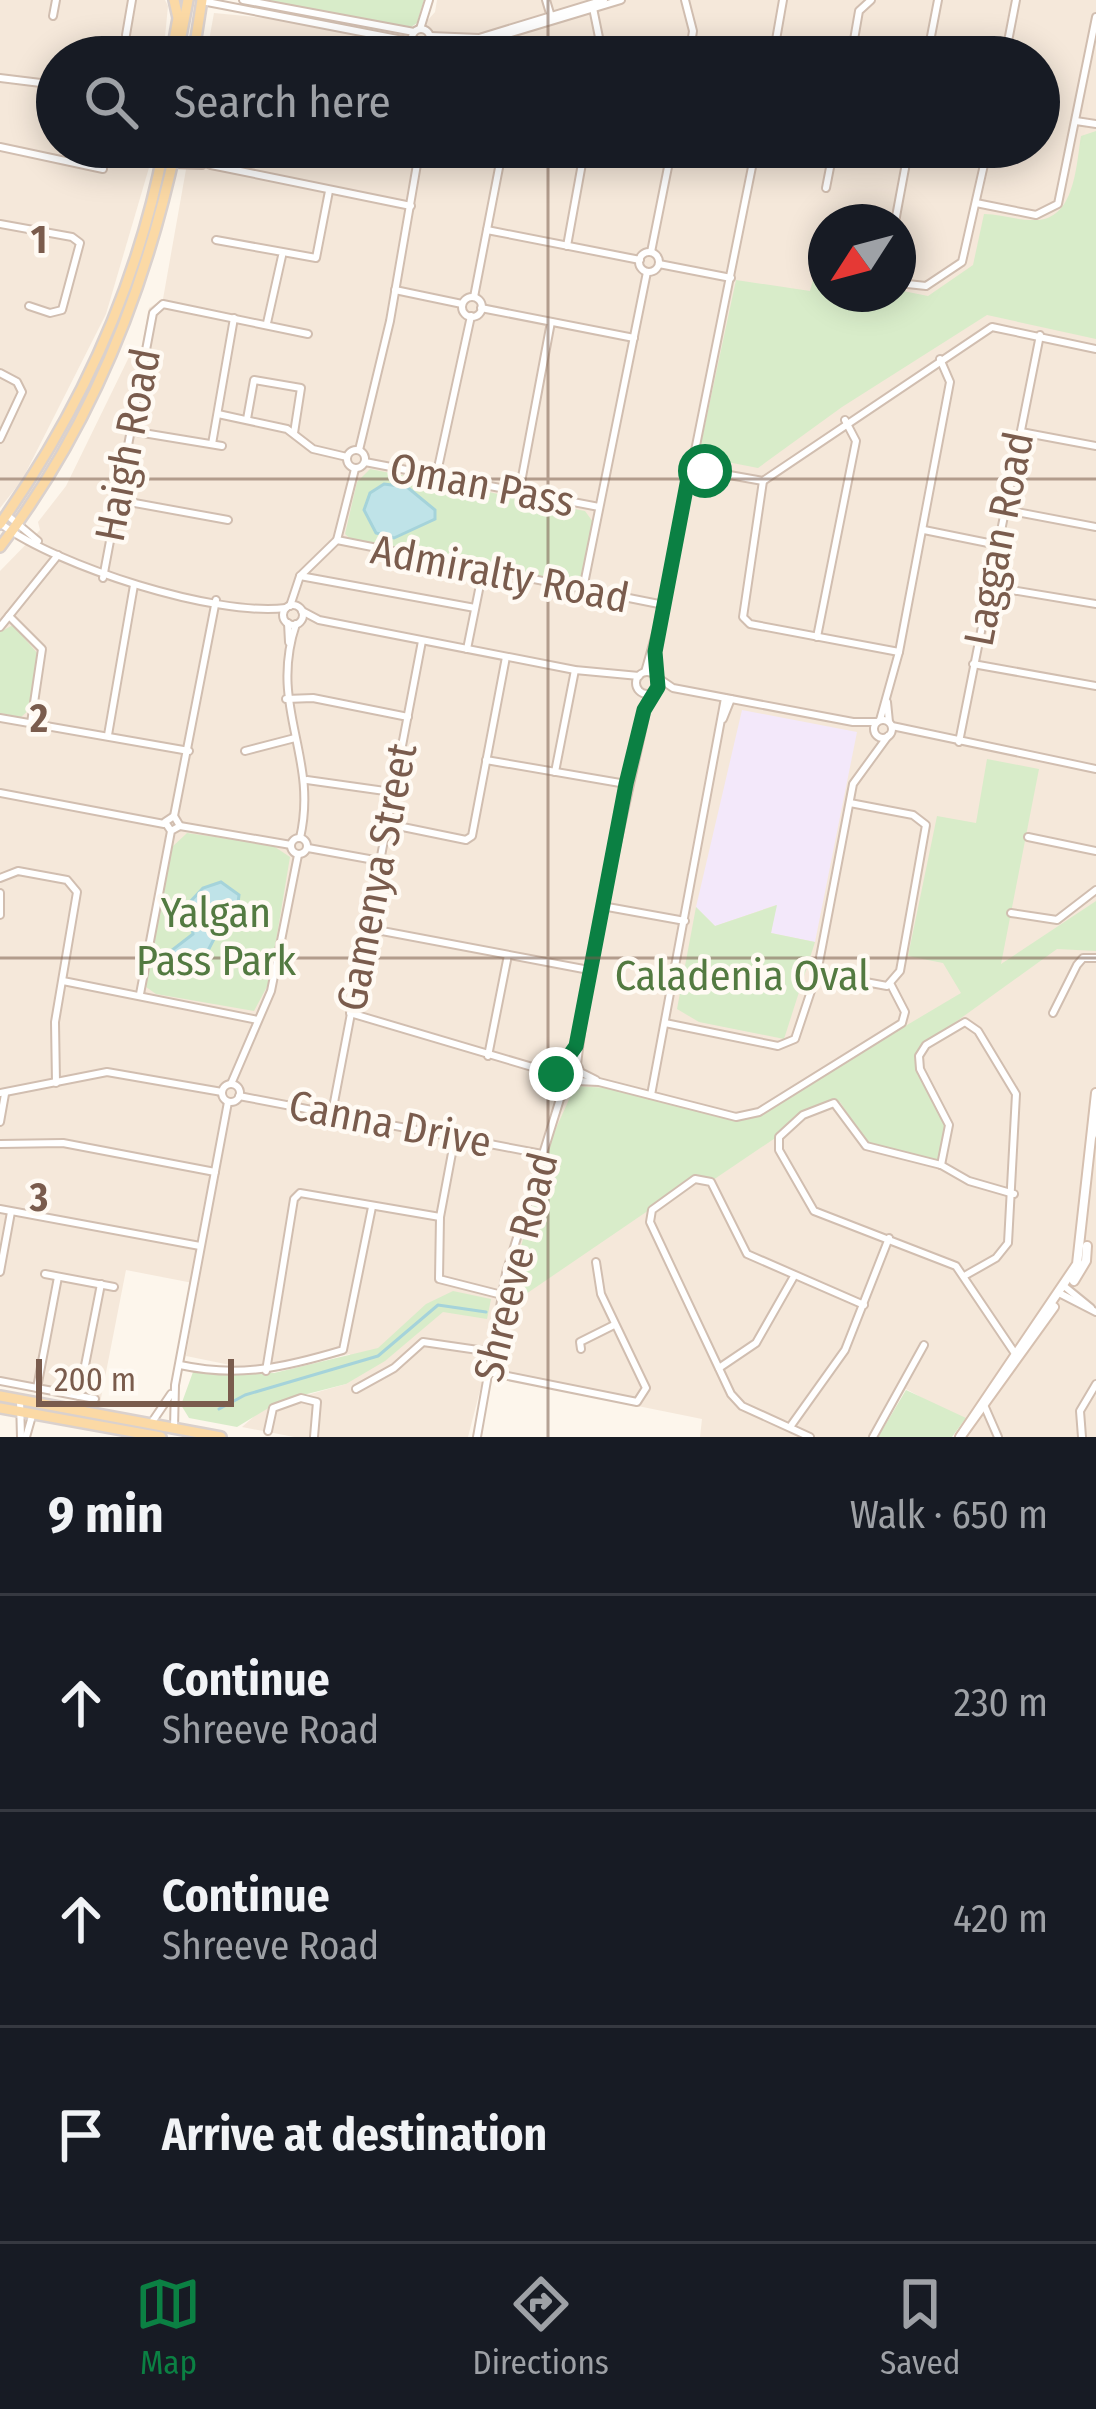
<!DOCTYPE html>
<meta charset="utf-8">
<style>
:root{--surface:#171b24;--page:#20242c;--text:#f1f3f6;--muted:#9ea1a6;--line:#363941;--accent:#0b8043}
body{margin:0;font-family:"Fira Sans Condensed",sans-serif;background:var(--page);color:var(--text)}
.compass{position:absolute;left:808px;top:204px;width:108px;height:108px;border-radius:50%;background:var(--surface);box-shadow:0 6px 30px #0003;rotate:234deg}
.scale{position:absolute;left:36px;bottom:30px;width:198px;box-sizing:border-box;padding-left:12px;border:6px solid #7a5c4d;border-top:0;font-size:33px;line-height:42px;white-space:nowrap;color:#7a5c4d;-webkit-text-stroke:9px #fffaf3;paint-order:stroke}
.stop{position:absolute;width:36px;height:36px;margin:-27px;border:9px solid #0b8043;border-radius:50%;background:#fff}
.stop.end{background:#0b8043;border-color:#fff;box-shadow:0 3px 12px #0008}
.list{margin:0;padding:0;list-style:none}
h2{display:flex;justify-content:space-between;align-items:center;height:156px;margin:0;padding:0 48px;font-size:51px}
h2 small{font-size:39px;font-weight:400;color:var(--muted)}
.list li{display:grid;grid-template-columns:78px 1fr auto;gap:36px;align-items:center;box-sizing:border-box;height:216px;padding:0 48px;border-top:3px solid var(--line)}
.list b{display:block;font-size:45px;white-space:nowrap}
.list p{margin:0;font-size:39px;white-space:nowrap;color:var(--muted)}
.list em{font-size:39px;font-style:normal;color:var(--muted)}
.icon{flex:none;width:66px;height:66px;fill:none;stroke:currentColor;stroke-width:2;stroke-linecap:round;stroke-linejoin:round}
.map{position:relative;flex:none;width:1096px;height:1437px;overflow:hidden}
.search{position:absolute;background:var(--surface);box-shadow:0 6px 30px #0003;left:36px;right:36px;top:36px;height:132px;display:flex;align-items:center;gap:30px;box-sizing:border-box;padding:0 42px;border-radius:66px;color:var(--muted);font-size:45px}
.sheet{height:804px;background:var(--surface)}
nav{display:flex;justify-content:space-around;align-items:center;box-sizing:border-box;height:168px;border-top:3px solid var(--line);background:var(--surface);font-size:33px;color:var(--muted)}
nav a{display:grid;justify-items:center;gap:6px}
nav .on{color:var(--accent)}
.map>svg:first-child{display:block}
.residential{fill:#f5e8da;fill-rule:evenodd}
.education{fill:#f3e8fa}
.green{fill:#d8ecc9}
.water{fill:#bfe3e8;stroke:#a5d3da;stroke-width:3}
.lines{fill:none;stroke-linecap:round;stroke-linejoin:round}
.stream{stroke:#a5d3da;stroke-width:3}
.minor-casing{stroke:#d1beb0;stroke-width:10}
.tertiary-casing{stroke:#d1beb0;stroke-width:10}
.secondary-casing{stroke:#d6c0b0;stroke-width:12}
.primary-casing{stroke:#dad1cd;stroke-width:14}
.minor{stroke:#fff;stroke-width:6}
.tertiary{stroke:#fff;stroke-width:6}
.secondary{stroke:#fff;stroke-width:8}
.primary{stroke:#fbd9a5;stroke-width:9}
.route{stroke:#0b8043;stroke-width:15}
.grid{fill:none;stroke:#7a5c4d;stroke-width:3;stroke-opacity:0.55}
.labels{text-anchor:middle;dominant-baseline:central;stroke-width:9;stroke-linejoin:round;paint-order:stroke}
.street-label{font-size:42px;fill:#7a5c4d;stroke:#fffaf3}
.park-label{font-size:42px;fill:#537a41;stroke:#fffaf3}
.grid-label{font-size:39px;text-anchor:middle;font-weight:bold;fill:#7a5c4d;stroke:#fffaf3;stroke-width:9;stroke-linejoin:round;paint-order:stroke}
</style>
<div class="map">
<svg width="1096" height="1437" viewBox="0 0 1096 1437">
<rect width="100%" height="100%" fill="#fdf6ec"/>
<!-- residential -->
<g class="residential">
<polygon points="0,0 165,0 168,6 163,57 57,57 57,147 154,147 153,154 106,314 22,480 0,508"/>
<path d="M437,0H1096V1437H955L965,1422L906,1389L875,1437H700L702,1419L484,1375L468,1437H294L242,1427L265,1407L346,1384L350,1354L269,1373L186,1356L198,1284L126,1270L100,1403L0,1384V571L40,530L38,522L66,486L129,357L140,355L149,308L163,299L190,147H1039V57H206L214,13L286,20L405,46L435,12ZM826,222H898V294H826Z"/>
</g>
<!-- education -->
<polygon class="education" points="742,710 857,732 815,942 771,933 776,905 715,926 696,907"/>
<!-- green -->
<g class="green">
<polygon points="255,0 424,0 417,23 408,29"/>
<path d="M1096,131V339L987,315L842,407L758,468L712,459L697,462L736,280L810,291L814,276L826,278V294L898,290L928,296L973,265L984,214C1000,214 1016,220 1033,220C1075,222 1076,166 1081,136Z"/>
<polygon points="370,469 585,511 593,522 582,579 575,585 354,542 345,534 357,482"/>
<polygon points="13,625 38,654 29,710 21,717 0,713 0,632"/>
<polygon points="987,759 1039,769 1001,964 1096,901 1096,951 1057,949 925,1044 919,1070 948,1125 940,1164 868,1144 840,1102 827,1103 713,1180 696,1178 504,1309 549,1144 575,1086 608,1088 737,1120 757,1114 961,993 943,963 908,956 937,816 976,823"/>
<polygon points="187,833 272,845 290,857 269,983 254,1011 156,994 146,987 166,864 171,848"/>
<polygon points="777,905 771,933 815,942 784,1039 699,1022 677,1009 696,907 715,926"/>
<polygon points="453,1291 491,1299 487,1319 443,1312 385,1361 346,1384 280,1401 237,1427 189,1418 181,1405 193,1372 274,1373 378,1348 426,1304"/>
<polygon points="906,1390 966,1418 952,1437 878,1437"/>
</g>
<!-- water -->
<g class="water">
<polygon points="384,484 407,487 435,510 435,519 394,538 376,533 364,510 370,493"/>
<polygon points="221,882 239,895 236,920 216,935 200,966 171,970 167,954 193,934 189,903 203,888"/>
</g>
<g class="lines">
<!-- stream -->
<polyline class="stream" points="219,1409 245,1395 378,1356 438,1305 486,1312"/>
<defs>
<g id="minor">
<polyline points="546,0 552,20"/>
<polyline points="685,0 693,31 689,57"/>
<polyline points="593,8 603,57"/>
<polyline points="53,16 56,0"/>
<polyline points="420,29 429,0"/>
<polyline points="502,32 511,57"/>
<polyline points="126,35 132,0"/>
<polyline points="414,44 418,57"/>
<polyline points="851,57 859,11 871,0"/>
<polyline points="927,57 938,0"/>
<polyline points="1005,57 1016,0"/>
<polyline points="0,78 57,85"/>
<polyline points="1076,121 1096,124"/>
<polyline points="0,147 103,169"/>
<polyline points="176,151 211,165 411,206"/>
<polyline points="173,164 202,165"/>
<polyline points="826,188 834,147"/>
<polyline points="976,203 1036,215 1058,204 1096,17"/>
<polyline points="895,222 909,147"/>
<polyline points="0,224 72,237 80,243 62,310 50,313 29,306"/>
<polyline points="487,230 640,260"/>
<polyline points="216,240 316,258 329,191"/>
<polyline points="567,246 585,147"/>
<circle cx="649" cy="262" r="10"/>
<polyline points="651,252 672,147"/>
<polyline points="659,264 731,278"/>
<polyline points="825,268 826,268"/>
<polyline points="898,283 926,286 962,262 988,147"/>
<polyline points="395,290 462,304"/>
<polyline points="474,297 503,147"/>
<circle cx="472" cy="307" r="10"/>
<polyline points="481,308 634,338"/>
<polyline points="267,323 282,256"/>
<polyline points="0,373 17,382 22,392 0,439"/>
<polyline points="218,414 287,429 313,449 347,457"/>
<polyline points="247,419 254,380 301,388 294,433"/>
<polyline points="131,431 222,446"/>
<polyline points="1021,432 1096,446"/>
<polyline points="212,444 234,318"/>
<circle cx="356" cy="459" r="9"/>
<polyline points="359,450 390,321 420,147"/>
<polyline points="365,462 599,507"/>
<polyline points="690,468 763,481 992,327 1096,349"/>
<polyline points="436,477 471,316"/>
<polyline points="763,481 743,617 750,624 899,652"/>
<polyline points="519,493 551,322"/>
<polyline points="118,500 228,520"/>
<polyline points="1006,510 1096,527"/>
<polyline points="924,530 998,545"/>
<polyline points="337,540 664,605"/>
<polyline points="300,576 475,608"/>
<polyline points="103,578 153,313 163,304 308,334"/>
<polyline points="993,587 1096,604"/>
<polyline points="583,589 647,272"/>
<polyline points="290,606 300,576 337,540 355,469"/>
<polyline points="9,616 42,649 31,723"/>
<polyline points="288,623 289,642"/>
<path d="M296,624C268,707 319,756 300,838"/>
<polyline points="0,627 58,555"/>
<polyline points="817,637 856,441 845,420"/>
<polyline points="467,649 483,570"/>
<polyline points="973,664 1096,686"/>
<polyline points="286,699 313,698 408,717"/>
<polyline points="887,702 889,722"/>
<polyline points="0,718 189,751"/>
<polyline points="723,719 731,699"/>
<polyline points="880,720 899,652 950,382 940,359"/>
<polyline points="108,735 134,585"/>
<polyline points="959,742 1040,335"/>
<polyline points="245,751 295,738"/>
<polyline points="486,760 626,784"/>
<polyline points="555,772 575,670"/>
<polyline points="307,780 392,792"/>
<polyline points="0,793 164,824"/>
<polyline points="174,816 216,600"/>
<polyline points="388,824 466,840 472,836 506,657"/>
<polyline points="180,826 291,845"/>
<polyline points="1028,837 1096,851"/>
<circle cx="299" cy="846" r="8"/>
<polyline points="308,848 380,861"/>
<polyline points="0,878 18,871 67,880 77,892 55,1022 56,1083"/>
<polyline points="0,893 0,915"/>
<polyline points="602,906 685,921"/>
<polyline points="1011,913 1057,920 1096,890"/>
<polyline points="366,928 589,970"/>
<polyline points="817,973 887,986 900,971 926,825 913,815 850,803"/>
<polyline points="63,981 258,1020"/>
<polyline points="140,994 171,831 180,826 174,816 165,822 171,831"/>
<polyline points="350,1013 556,1074"/>
<polyline points="1053,1013 1077,965 1083,958 1096,958"/>
<polyline points="665,1023 778,1046 795,1039 817,973 853,784 888,736"/>
<polyline points="488,1056 508,955"/>
<polyline points="540,1066 559,1065"/>
<polyline points="580,1072 596,1080"/>
<polyline points="577,1081 599,1082 736,1117 759,1112 902,1023 905,1012 891,985"/>
<polyline points="231,1084 271,991 298,855"/>
<circle cx="231" cy="1093" r="9"/>
<polyline points="0,1093 107,1072 222,1092"/>
<polyline points="651,1095 725,698"/>
<polyline points="239,1096 542,1154"/>
<polyline points="332,1113 422,641"/>
<polyline points="0,1122 5,1094"/>
<polyline points="455,1137 440,1217 439,1279 502,1295"/>
<polyline points="0,1144 63,1143 215,1172"/>
<polyline points="941,1165 866,1146 834,1103 803,1115 779,1137 779,1150 814,1211 956,1266 1016,1355"/>
<polyline points="941,1165 949,1125 920,1069 919,1056 926,1045 965,1022 978,1031 1016,1094 1008,1243 996,1258 966,1275"/>
<polyline points="941,1165 969,1181 1014,1194"/>
<polyline points="0,1209 200,1246"/>
<polyline points="0,1272 11,1212"/>
<polyline points="45,1274 114,1287"/>
<polyline points="581,1349 580,1342 614,1325"/>
<path d="M180,1365C240,1378 286,1367 343,1350L372,1207"/>
<polyline points="719,1368 756,1343 793,1278"/>
<polyline points="266,1371 294,1199 300,1193 440,1217"/>
<polyline points="488,1372 637,1402 646,1388 601,1294 596,1262"/>
<polyline points="0,1381 95,1399"/>
<polyline points="37,1388 58,1277"/>
<polyline points="356,1389 394,1368 423,1342 492,1352"/>
<polyline points="79,1396 101,1284"/>
<polyline points="20,1400 21,1437"/>
<polyline points="984,1405 998,1437"/>
<polyline points="152,1422 171,1394"/>
<polyline points="790,1427 845,1350 889,1238"/>
<polyline points="174,1428 175,1385 228,1102"/>
<polyline points="268,1431 273,1408 301,1398 317,1402 314,1437"/>
<polyline points="26,1437 32,1416"/>
<polyline points="810,1437 742,1406 731,1394 650,1222 652,1210 695,1179 711,1182 747,1254 864,1305"/>
<polyline points="873,1437 924,1345"/>
<polyline points="1082,1437 1080,1411 1096,1384"/>
</g>
<g id="tertiary">
<polyline points="243,0 414,32"/>
<polyline points="202,1 413,42"/>
<circle cx="421" cy="38" r="9"/>
<polyline points="430,36 479,38 604,0"/>
<polyline points="429,43 478,43 621,0"/>
<polyline points="773,57 783,0"/>
<polyline points="7,515 38,541"/>
<path d="M1,524C57,566 216,617 286,608"/>
<circle cx="293" cy="615" r="10"/>
<polyline points="302,611 319,620 575,670 639,676"/>
<polyline points="645,672 664,605 756,147"/>
<circle cx="647" cy="683" r="11"/>
<polyline points="657,677 673,688 853,722 877,722"/>
<circle cx="883" cy="729" r="9"/>
<polyline points="892,726 1096,769"/>
<circle cx="568" cy="1073" r="12"/>
<polyline points="577,1064 589,970 650,694"/>
<polyline points="1064,1286 1091,1308"/>
<polyline points="1059,1293 1096,1312"/>
<polyline points="477,1437 506,1273 560,1099 571,1085"/>
</g>
<g id="secondary">
<polyline points="1092,1135 1096,1116"/>
<polyline points="1074,1281 1086,1261 1087,1246"/>
<polyline points="961,1436 1054,1307"/>
<polyline points="960,1437 1077,1264 1096,1093"/>
</g>
<g id="primary">
<polyline points="178,52 188,0"/>
<polyline points="171,57 178,18 174,0"/>
<polyline points="193,57 202,0"/>
<path d="M0,524C80,411 138,283 164,147"/>
<path d="M0,547C90,429 145,292 176,147"/>
<polyline points="0,1396 221,1437"/>
<polyline points="0,1408 161,1437"/>
</g>
</defs>
<!-- minor casing -->
<use href="#minor" class="minor-casing"/>
<!-- tertiary casing -->
<use href="#tertiary" class="tertiary-casing"/>
<!-- secondary casing -->
<use href="#secondary" class="secondary-casing"/>
<!-- primary casing -->
<use href="#primary" class="primary-casing"/>
<!-- minor -->
<use href="#minor" class="minor"/>
<!-- tertiary -->
<use href="#tertiary" class="tertiary"/>
<!-- secondary -->
<use href="#secondary" class="secondary"/>
<!-- primary -->
<use href="#primary" class="primary"/>
</g>
<g class="lines">
<!-- route -->
<polyline class="route" points="556,1074 576,1046 626,784 644,710 658,687 655,652 690,468 705,471"/>
</g>
<!-- grid -->
<path class="grid" d="M548,0V57M548,147V1437M0,479H1096M0,958H1096"/>
<g class="labels">
<!-- street labels -->
<g class="street-label">
<text transform="translate(128 445) rotate(-79)">Haigh Road</text>
<text transform="translate(482 485) rotate(11)">Oman Pass</text>
<text transform="translate(999 539) rotate(-79)">Laggan Road</text>
<text transform="translate(500 574) rotate(11)">Admiralty Road</text>
<text transform="translate(377 877) rotate(-79)">Gamenya Street</text>
<text transform="translate(390 1124) rotate(11)">Canna Drive</text>
<text transform="translate(516 1267) rotate(-76)">Shreeve Road</text>
</g>
<!-- park labels -->
<g class="park-label">
<text x="216" y="913">Yalgan<tspan x="216" dy="48">Pass Park</tspan></text>
<text x="742" y="976">Caladenia Oval</text>
</g>
</g>
<g class="grid-label">
<text x="39" y="253">1</text>
<text x="39" y="732">2</text>
<text x="39" y="1211">3</text>
</g>
</svg>
<svg class="compass" viewBox="-18 -18 36 36"><path d="M0-13l5 13h-10z" fill="#e53935"/><path d="M0 13l5-13h-10z" fill="#9ea1a6"/></svg>
<div class="scale">200 m</div>
<div class="stop" style="left:705px;top:471px"></div>
<div class="stop end" style="left:556px;top:1074px"></div>
<div class="search"><svg class="icon" aria-label="search" viewBox="0 0 24 24"><circle cx="10" cy="10" r="6"/><path d="M15 15l6 6"/></svg>Search here</div>
</div>
<section class="sheet">
<h2>9 min<small>Walk · 650 m</small></h2>
<ul class="list">
<li><svg class="icon" aria-label="ahead" viewBox="0 0 24 24"><path d="M12 20V5M6 11l6-6 6 6"/></svg><div><b>Continue</b><p>Shreeve Road</p></div><em>230 m</em></li>
<li><svg class="icon" aria-label="ahead" viewBox="0 0 24 24"><path d="M12 20V5M6 11l6-6 6 6"/></svg><div><b>Continue</b><p>Shreeve Road</p></div><em>420 m</em></li>
<li><svg class="icon" aria-label="arrive" viewBox="0 0 24 24"><path d="M6 21V4h12l-3 4 3 4H6"/></svg><div><b>Arrive at destination</b></div></li>
</ul>
</section>
<nav>
<a class="on"><svg class="icon" aria-label="map" viewBox="0 0 24 24"><path d="M3 6l6-2 6 2 6-2v14l-6 2-6-2-6 2zM9 4v14M15 6v14"/></svg>Map</a>
<a><svg class="icon" aria-label="directions" viewBox="0 0 24 24"><path d="M12 3l9 9-9 9-9-9zM9 14v-3h6M13 9l2 2-2 2"/></svg>Directions</a>
<a><svg class="icon" aria-label="saved" viewBox="0 0 24 24"><path d="M7 4h10v16l-5-4-5 4z"/></svg>Saved</a>
</nav>
